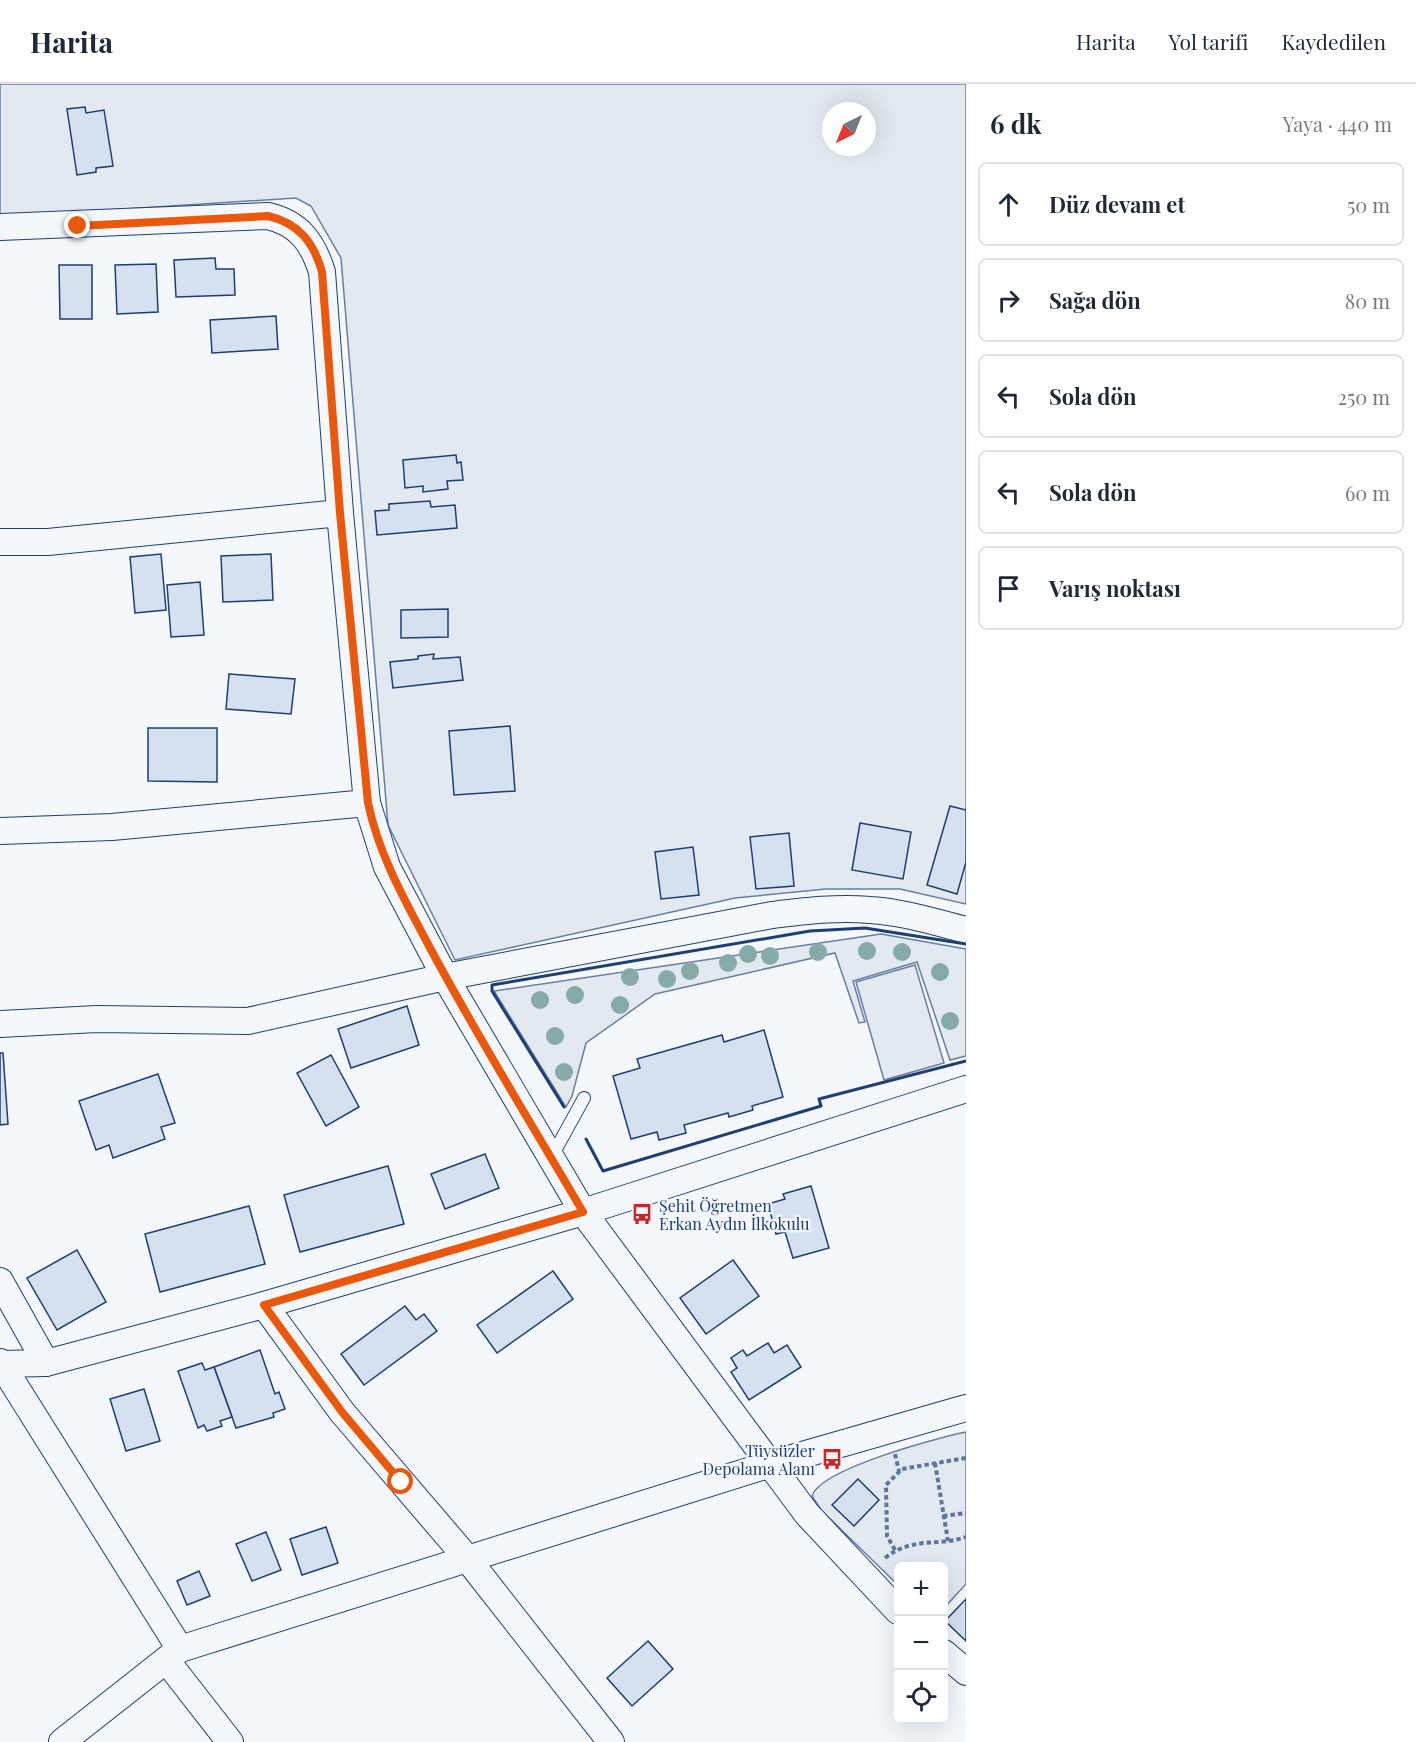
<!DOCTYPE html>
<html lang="tr">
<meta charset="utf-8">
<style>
:root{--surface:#fff;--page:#f2f2f3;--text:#1f2937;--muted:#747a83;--line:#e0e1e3}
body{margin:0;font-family:"Playfair Display",serif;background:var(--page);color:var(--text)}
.controls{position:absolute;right:18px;bottom:18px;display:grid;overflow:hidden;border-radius:9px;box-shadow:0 6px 24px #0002}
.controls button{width:54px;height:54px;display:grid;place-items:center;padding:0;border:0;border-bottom:2px solid var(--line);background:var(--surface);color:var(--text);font:30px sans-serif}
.compass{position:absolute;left:822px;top:18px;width:54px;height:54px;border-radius:50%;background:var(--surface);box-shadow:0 6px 24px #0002;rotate:223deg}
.stop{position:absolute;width:18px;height:18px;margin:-14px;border:4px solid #ea580c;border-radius:50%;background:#fff}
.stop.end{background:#ea580c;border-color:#fff;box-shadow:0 2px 6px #0008}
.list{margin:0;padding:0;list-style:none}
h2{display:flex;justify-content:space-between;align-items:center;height:78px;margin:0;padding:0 24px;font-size:26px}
h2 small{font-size:20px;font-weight:400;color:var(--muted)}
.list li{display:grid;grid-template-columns:39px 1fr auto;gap:18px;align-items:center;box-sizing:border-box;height:84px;margin:0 12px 12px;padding:0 12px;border:2px solid var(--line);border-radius:9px}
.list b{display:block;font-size:22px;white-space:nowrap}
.list em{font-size:20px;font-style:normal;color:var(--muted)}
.icon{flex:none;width:33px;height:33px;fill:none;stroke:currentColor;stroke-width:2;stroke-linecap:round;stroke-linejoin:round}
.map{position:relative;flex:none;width:966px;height:1658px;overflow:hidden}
header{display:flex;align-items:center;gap:36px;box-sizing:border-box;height:84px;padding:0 30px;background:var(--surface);border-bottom:2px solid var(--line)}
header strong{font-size:28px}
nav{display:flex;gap:33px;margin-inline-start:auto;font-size:21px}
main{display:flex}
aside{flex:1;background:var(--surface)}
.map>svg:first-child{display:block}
.green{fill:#e3e9f0;stroke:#687fa3;stroke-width:1.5;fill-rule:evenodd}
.building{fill:#d5e0f0;stroke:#1d3f73;stroke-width:1.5}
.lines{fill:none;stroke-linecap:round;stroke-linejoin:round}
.lane-casing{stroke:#1d3f73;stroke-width:14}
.street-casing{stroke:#1d3f73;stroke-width:28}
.path{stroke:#5e769c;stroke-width:4;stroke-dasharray:4.5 3;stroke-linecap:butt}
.lane{stroke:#f4f7fb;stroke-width:12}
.street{stroke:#f4f7fb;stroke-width:26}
.wall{stroke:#1d3f73;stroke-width:3}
.tree{fill:#86aba6}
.route{stroke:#ea580c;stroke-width:8}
.labels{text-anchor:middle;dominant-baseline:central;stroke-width:4.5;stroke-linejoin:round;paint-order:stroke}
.poi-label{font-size:16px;fill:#1d3f73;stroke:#f4f7fb;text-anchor:start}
</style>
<header>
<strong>Harita</strong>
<nav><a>Harita</a><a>Yol tarifi</a><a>Kaydedilen</a></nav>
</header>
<main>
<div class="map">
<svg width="966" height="1658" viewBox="0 0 966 1658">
<rect width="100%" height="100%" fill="#f4f7fb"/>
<!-- green -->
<g class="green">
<path d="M0,0H966V820L900,805H826L735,814L455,876L388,741L341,174L311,122L296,114L0,133ZM831,27H867V63H831Z"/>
<polygon points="881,850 966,865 966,972 950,976 917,878 853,897 865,938 859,939 835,869 655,910 586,959 572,1012 566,1023 494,907"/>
<polygon points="915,881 944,979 884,996 856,898"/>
<path d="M966,1348V1500L944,1524V1482H898V1501L822,1427L812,1412C820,1385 937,1354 966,1348Z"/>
</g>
<!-- building -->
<g class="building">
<polygon points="85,23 86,29 104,26 113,82 96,84 96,88 77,91 67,25"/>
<polygon points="215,174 216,185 234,185 235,211 176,213 174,176"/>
<polygon points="156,180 158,228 117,230 115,181"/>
<polygon points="59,181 92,181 92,235 60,235"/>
<polygon points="276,232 278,265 212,269 210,236"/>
<polygon points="456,371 457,379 461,378 463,396 447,397 448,405 423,408 423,402 405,404 403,376"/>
<polygon points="430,417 431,423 455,421 457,444 377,451 375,427 389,426 389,420"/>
<polygon points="161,470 166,526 135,529 130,473"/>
<polygon points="271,470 273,516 223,518 221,472"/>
<polygon points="200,498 204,551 171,553 167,501"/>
<polygon points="448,525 448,553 401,554 401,526"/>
<polygon points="434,570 433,575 460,573 463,596 393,604 390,578 418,575 418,572"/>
<polygon points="229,590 295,595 291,630 226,625"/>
<polygon points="510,642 515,707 454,711 449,647"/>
<polygon points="148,644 217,644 217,698 148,697"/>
<polygon points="950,722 966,726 966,778 957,810 927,801"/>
<polygon points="860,739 911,748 903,795 852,786"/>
<polygon points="789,749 794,802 756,805 750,753"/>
<polygon points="693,763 699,811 661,815 655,768"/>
<polygon points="407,922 419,961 351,984 338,945"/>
<polygon points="764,946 783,1013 752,1022 753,1026 729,1033 728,1029 684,1041 686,1049 659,1056 657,1048 631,1055 613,992 640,984 637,975 722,951 724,958"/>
<polygon points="0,969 3,969 8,1040 0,1041"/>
<polygon points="331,971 359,1023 326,1042 297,989"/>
<polygon points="158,990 175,1039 161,1043 165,1055 113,1074 109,1061 96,1066 79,1017"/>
<polygon points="485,1070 499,1104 445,1125 431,1090"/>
<polygon points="388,1082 404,1140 300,1168 284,1111"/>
<polygon points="811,1102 829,1164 793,1174 785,1148 776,1150 768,1120 785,1115 783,1110"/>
<polygon points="249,1122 265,1180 160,1208 145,1150"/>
<polygon points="77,1166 106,1218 57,1246 27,1194"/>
<polygon points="733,1176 759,1212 706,1250 680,1214"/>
<polygon points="553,1187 573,1215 497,1269 477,1241"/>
<polygon points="405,1222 416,1236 424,1230 437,1247 364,1301 341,1270"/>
<polygon points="768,1259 774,1269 787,1261 801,1283 749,1316 731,1288 737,1284 731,1274 743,1266 747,1272"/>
<polygon points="260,1266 275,1310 279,1308 285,1325 273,1329 274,1333 236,1344 214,1283"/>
<polygon points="202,1279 205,1286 214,1283 232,1333 220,1337 222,1342 207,1347 204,1341 198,1344 178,1287"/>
<polygon points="144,1305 160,1357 126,1367 110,1315"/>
<polygon points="858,1395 879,1416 854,1442 832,1421"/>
<polygon points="326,1443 338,1479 302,1491 290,1455"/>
<polygon points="266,1448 281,1486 252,1497 236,1460"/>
<polygon points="199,1487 210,1512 187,1521 177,1497"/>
<polygon points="966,1515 966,1557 945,1537"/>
<polygon points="648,1557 673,1585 632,1622 607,1594"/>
</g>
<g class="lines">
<defs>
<polyline id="lane" points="551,1074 584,1014"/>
<g id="street">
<path d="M0,143L268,132C299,139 313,159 322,188L340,429"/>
<polyline points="0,458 48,458 340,429 367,719 387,783 445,893 583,1128 807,1430 898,1527"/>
<polyline points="0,747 112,743 367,719"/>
<path d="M0,940L97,935L248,937L445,893L772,831C805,827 837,823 870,826C903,828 935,838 966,846"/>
<polyline points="0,1197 46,1279"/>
<polyline points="264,1221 342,1328 466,1473 611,1658"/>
<polyline points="0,1278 180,1565"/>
<polyline points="0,1280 46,1279 264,1221 583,1128 966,1005"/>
<polyline points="944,1569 966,1588"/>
<polyline points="166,1576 230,1658"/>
<polyline points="62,1658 180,1565 771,1380 966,1324"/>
</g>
</defs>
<!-- lane casing -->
<use href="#lane" class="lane-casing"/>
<!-- street casing -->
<use href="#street" class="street-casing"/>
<!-- path -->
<g class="path">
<polyline points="895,1370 899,1387"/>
<polyline points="935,1379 948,1457"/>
<polyline points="943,1432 966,1429"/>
<polyline points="895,1466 887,1452 886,1401 902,1385 966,1374"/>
<path d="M885,1474C913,1452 936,1463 966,1453"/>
</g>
<!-- lane -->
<use href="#lane" class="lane"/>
<!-- street -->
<use href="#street" class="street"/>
<!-- wall -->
<g class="wall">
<polyline points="564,1023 492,907 492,901 810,847 865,844 966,860"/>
<polyline points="586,1055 603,1087 821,1022 819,1015 966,977"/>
</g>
</g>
<!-- trees -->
<g class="tree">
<circle cx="867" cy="867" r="9"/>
<circle cx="818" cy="868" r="9"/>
<circle cx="902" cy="868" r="9"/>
<circle cx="748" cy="870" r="9"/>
<circle cx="770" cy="872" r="9"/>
<circle cx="728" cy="879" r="9"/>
<circle cx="690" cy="887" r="9"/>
<circle cx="940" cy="888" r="9"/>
<circle cx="630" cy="893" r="9"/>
<circle cx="667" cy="895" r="9"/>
<circle cx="575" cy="911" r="9"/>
<circle cx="540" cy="916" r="9"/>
<circle cx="620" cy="921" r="9"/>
<circle cx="950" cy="937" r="9"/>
<circle cx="555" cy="952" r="9"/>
<circle cx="564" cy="988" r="9"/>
</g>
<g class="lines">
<!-- route -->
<path class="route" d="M78,142L268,132C299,139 314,159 322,188L340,429L368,719C379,771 404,815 429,862C477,952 531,1039 583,1128L264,1221L342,1328L401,1398"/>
</g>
<!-- icons -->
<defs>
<symbol id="bus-bare" viewBox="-9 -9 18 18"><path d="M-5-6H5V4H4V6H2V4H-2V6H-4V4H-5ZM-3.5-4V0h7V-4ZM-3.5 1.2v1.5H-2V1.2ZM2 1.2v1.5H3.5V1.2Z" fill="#c62828" stroke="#f4f7fb" stroke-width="2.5" paint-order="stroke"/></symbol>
</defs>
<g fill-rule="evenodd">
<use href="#bus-bare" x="627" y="1115" width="30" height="30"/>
<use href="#bus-bare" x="817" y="1360" width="30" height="30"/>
</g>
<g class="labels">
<!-- poi labels -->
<g class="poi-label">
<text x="659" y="1121">Şehit Öğretmen<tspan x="659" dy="18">Erkan Aydın İlkokulu</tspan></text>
<text x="815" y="1366" text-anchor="end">Tüysüzler<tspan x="815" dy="18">Depolama Alanı</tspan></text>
</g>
</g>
</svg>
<div class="controls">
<button>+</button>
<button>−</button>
<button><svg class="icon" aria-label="locate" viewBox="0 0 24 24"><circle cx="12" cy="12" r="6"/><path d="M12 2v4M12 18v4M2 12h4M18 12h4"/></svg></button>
</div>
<svg class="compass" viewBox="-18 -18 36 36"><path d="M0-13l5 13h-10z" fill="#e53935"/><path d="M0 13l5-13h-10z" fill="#747a83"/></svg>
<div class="stop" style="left:401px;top:1398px"></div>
<div class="stop end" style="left:78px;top:142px"></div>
</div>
<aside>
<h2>6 dk<small>Yaya · 440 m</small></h2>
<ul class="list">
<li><svg class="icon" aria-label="ahead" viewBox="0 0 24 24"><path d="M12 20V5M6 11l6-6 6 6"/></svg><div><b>Düz devam et</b></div><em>50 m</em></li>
<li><svg class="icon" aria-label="right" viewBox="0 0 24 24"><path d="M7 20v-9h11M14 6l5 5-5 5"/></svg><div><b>Sağa dön</b></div><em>80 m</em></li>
<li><svg class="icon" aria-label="left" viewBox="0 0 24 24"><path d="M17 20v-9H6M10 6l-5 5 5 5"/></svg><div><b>Sola dön</b></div><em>250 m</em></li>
<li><svg class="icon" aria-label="left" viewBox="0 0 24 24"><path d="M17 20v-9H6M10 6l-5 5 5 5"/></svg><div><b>Sola dön</b></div><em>60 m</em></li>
<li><svg class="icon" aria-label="arrive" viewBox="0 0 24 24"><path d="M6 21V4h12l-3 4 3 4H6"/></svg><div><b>Varış noktası</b></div></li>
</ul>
</aside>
</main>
